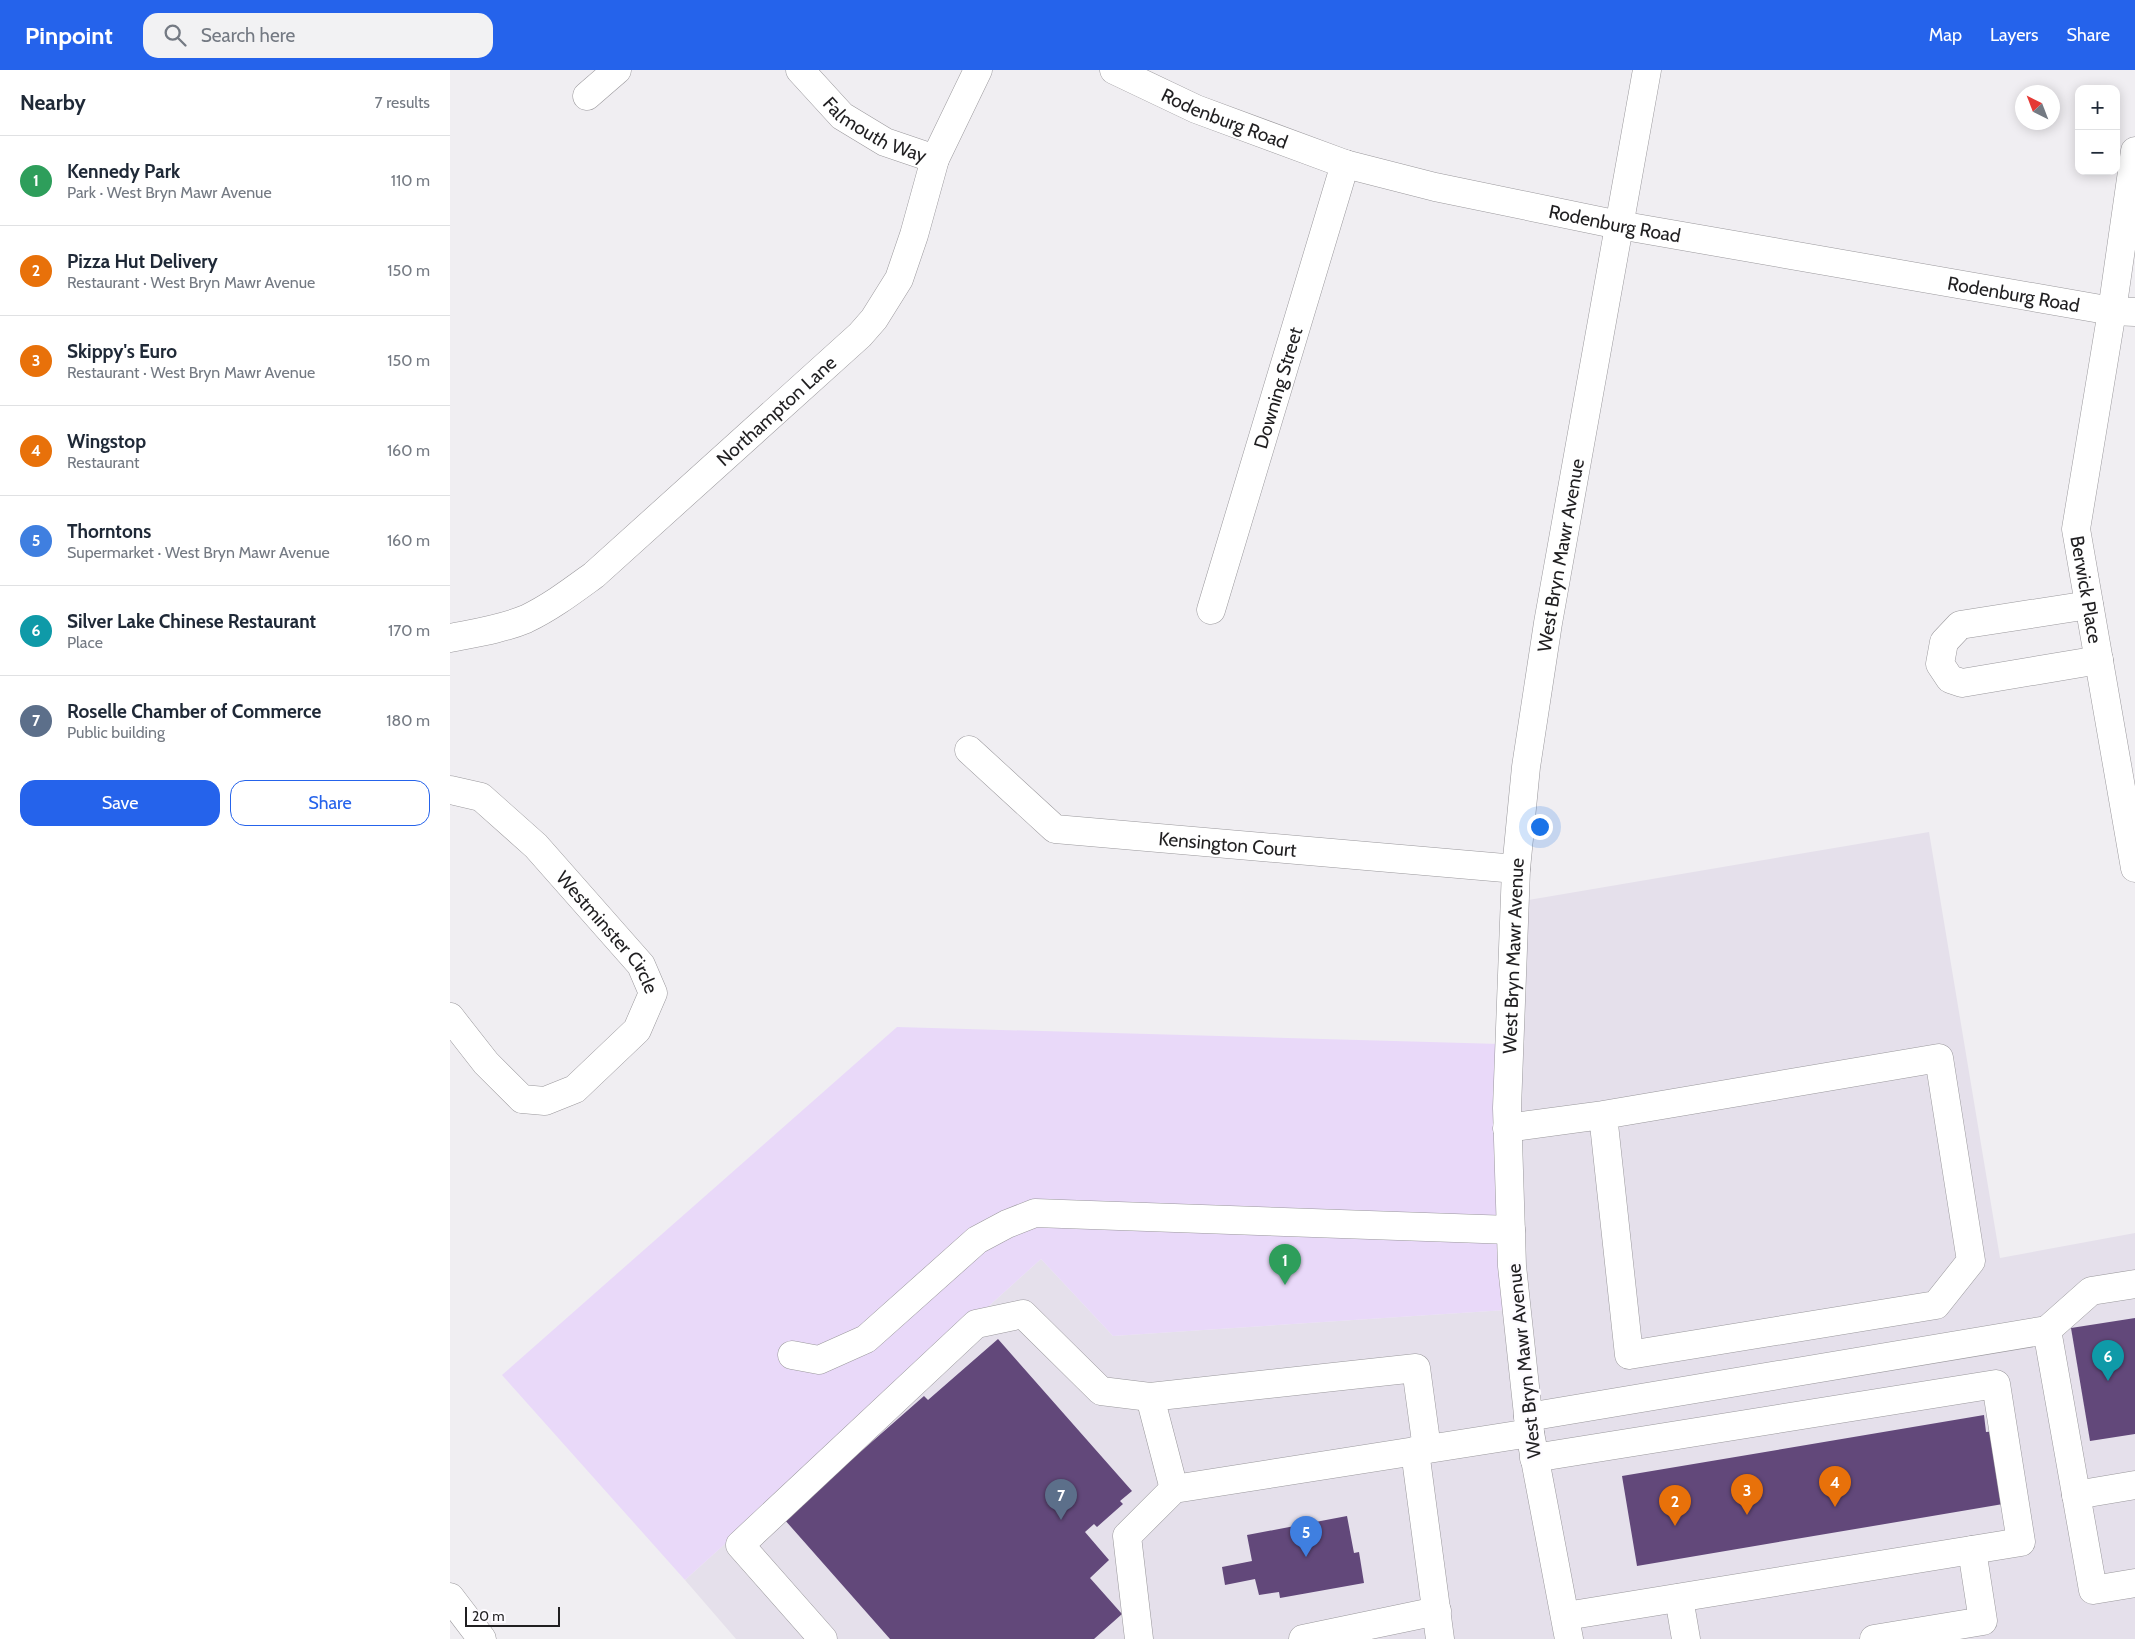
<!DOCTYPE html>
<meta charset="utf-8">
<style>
:root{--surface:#fff;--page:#f2f2f3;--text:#1f2937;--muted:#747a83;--line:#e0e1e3;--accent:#2563eb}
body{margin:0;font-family:Cabin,sans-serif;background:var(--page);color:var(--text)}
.controls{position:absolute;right:15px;top:15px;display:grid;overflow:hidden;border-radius:10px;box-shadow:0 2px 12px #0003}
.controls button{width:45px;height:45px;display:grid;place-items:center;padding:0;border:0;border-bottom:1px solid var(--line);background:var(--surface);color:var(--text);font:25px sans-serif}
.compass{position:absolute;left:1565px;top:15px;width:45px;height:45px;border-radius:50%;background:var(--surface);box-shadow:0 2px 12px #0003;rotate:318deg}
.scale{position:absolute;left:15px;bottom:12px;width:95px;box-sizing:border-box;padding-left:5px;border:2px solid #201f21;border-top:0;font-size:14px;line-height:18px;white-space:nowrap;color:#201f21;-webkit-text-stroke:4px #fdfbff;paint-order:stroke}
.you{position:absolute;left:1089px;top:756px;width:18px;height:18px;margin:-12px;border:4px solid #fff;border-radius:50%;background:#1a73e8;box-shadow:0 0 0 8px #1a73e833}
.badge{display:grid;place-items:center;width:32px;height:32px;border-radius:50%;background:var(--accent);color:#fff;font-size:16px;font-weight:700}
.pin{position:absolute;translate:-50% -41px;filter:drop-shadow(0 1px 2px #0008)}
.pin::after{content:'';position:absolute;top:26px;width:18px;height:15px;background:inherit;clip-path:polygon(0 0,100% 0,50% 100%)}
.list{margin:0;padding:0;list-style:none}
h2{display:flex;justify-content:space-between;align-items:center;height:65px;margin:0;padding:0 20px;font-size:21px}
h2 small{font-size:16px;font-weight:400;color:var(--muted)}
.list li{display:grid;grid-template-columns:32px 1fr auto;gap:15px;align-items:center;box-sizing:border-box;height:90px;padding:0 20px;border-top:1px solid var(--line)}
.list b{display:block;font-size:19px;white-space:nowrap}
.list p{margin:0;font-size:16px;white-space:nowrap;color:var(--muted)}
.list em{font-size:16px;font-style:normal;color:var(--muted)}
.actions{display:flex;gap:10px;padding:15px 20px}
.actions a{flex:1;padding:11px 0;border:1px solid var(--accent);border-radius:15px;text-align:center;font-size:18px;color:var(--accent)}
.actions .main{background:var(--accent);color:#fff}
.icon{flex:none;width:28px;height:28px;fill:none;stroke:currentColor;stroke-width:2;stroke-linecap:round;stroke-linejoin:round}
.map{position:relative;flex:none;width:1685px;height:1569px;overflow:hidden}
header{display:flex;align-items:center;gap:30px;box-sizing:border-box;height:70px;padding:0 25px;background:var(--accent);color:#fff}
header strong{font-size:24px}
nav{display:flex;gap:28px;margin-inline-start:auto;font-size:18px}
.search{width:350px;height:45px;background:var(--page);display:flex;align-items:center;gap:12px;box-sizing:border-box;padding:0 18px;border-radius:15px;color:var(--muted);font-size:19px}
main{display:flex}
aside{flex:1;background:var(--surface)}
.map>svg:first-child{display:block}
.built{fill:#e5e0eb}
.green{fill:#e9d9f9}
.building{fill:#62487a}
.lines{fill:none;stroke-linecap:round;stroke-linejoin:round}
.minor-casing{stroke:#9a989c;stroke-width:29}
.minor{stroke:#fff;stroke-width:28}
.labels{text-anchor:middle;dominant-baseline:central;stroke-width:5;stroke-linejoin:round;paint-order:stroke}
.street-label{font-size:19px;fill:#201f21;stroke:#fdfbff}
</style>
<header>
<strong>Pinpoint</strong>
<div class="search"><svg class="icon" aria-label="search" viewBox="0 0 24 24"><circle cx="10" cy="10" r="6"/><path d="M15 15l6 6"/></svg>Search here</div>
<nav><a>Map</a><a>Layers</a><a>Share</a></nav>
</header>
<main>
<aside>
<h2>Nearby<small>7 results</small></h2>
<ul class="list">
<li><span class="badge" style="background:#2e9e5b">1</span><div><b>Kennedy Park</b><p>Park · West Bryn Mawr Avenue</p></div><em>110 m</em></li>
<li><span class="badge" style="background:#e8710a">2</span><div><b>Pizza Hut Delivery</b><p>Restaurant · West Bryn Mawr Avenue</p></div><em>150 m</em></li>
<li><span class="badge" style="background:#e8710a">3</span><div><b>Skippy's Euro</b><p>Restaurant · West Bryn Mawr Avenue</p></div><em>150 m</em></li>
<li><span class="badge" style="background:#e8710a">4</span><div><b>Wingstop</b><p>Restaurant</p></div><em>160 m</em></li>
<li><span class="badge" style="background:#3f7fe0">5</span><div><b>Thorntons</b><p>Supermarket · West Bryn Mawr Avenue</p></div><em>160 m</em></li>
<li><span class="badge" style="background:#0f9aa8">6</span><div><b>Silver Lake Chinese Restaurant</b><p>Place</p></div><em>170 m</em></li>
<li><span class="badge" style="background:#5c6f8a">7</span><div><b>Roselle Chamber of Commerce</b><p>Public building</p></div><em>180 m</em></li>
</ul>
<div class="actions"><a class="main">Save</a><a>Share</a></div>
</aside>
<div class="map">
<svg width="1685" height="1569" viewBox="0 0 1685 1569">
<rect width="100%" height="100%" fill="#f0eef2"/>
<!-- built -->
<g class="built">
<polygon points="1479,762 1550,1188 1685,1163 1685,1569 1131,1569 1086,1338 1064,1049 1072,831"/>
<polygon points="591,1189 663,1266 1056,1240 1109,1569 286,1569 235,1510"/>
</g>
<!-- green -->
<polygon class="green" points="447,957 1050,974 1056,1240 663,1266 591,1189 235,1510 52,1305"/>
<!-- building -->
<g class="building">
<polygon points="1685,1248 1685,1364 1640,1371 1621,1258"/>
<polygon points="548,1269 682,1421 670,1431 673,1434 647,1457 644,1454 635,1462 659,1490 640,1508 672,1544 644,1569 440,1569 334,1449 474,1326 478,1330"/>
<polygon points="1534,1345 1536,1362 1547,1361 1559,1433 1187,1496 1172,1406"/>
<polygon points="897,1446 904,1483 909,1482 914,1513 830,1528 829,1522 809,1525 805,1509 775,1515 772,1497 802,1491 797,1465"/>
</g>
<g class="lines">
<defs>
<g id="minor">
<path id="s1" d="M350,0L392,46L435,72L485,89"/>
<path id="s2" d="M664,0L746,39L895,94L985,117L1169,155L1662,241L1685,242"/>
<polyline points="137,26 167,0"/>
<path id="s3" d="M1685,81L1662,241L1626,459L1685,798"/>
<polyline points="1639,535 1510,555 1494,572 1490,594 1500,609 1512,613 1649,590"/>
<path id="s4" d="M761,540L895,94"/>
<path id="s5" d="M0,568C25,563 52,559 76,549C101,537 122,521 144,505L410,265L424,249L449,209L464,165L485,89L528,0"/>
<path id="s6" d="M519,680L605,759L1066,799"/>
<path id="s7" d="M0,720L31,727L86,776L191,895L203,923L187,960L125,1019L95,1031L72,1029L36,993L0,947"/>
<polyline points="1057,1058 1153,1045 1179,1285 1486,1235 1521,1191 1489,988 1153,1045"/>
<polyline points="1597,1260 1641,1221 1685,1214"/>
<polyline points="342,1285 369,1290 416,1269 527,1170 557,1154 585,1143 1061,1160"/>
<polyline points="700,1327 724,1419"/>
<polyline points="1078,1347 1597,1260 1643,1520 1685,1513"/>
<polyline points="965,1381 990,1569"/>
<polyline points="1084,1388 1546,1314 1571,1472 1116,1546"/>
<polyline points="1626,1425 1685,1415"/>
<polyline points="0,1527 32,1569"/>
<polyline points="1229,1528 1236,1569"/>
<polyline points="373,1569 290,1475 526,1254 573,1244 651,1321 700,1327 966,1298 977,1379"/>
<polyline points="689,1569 677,1466 724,1419 1080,1363"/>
<polyline points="853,1569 987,1541"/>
<path id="s8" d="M1119,1569L1080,1363L1062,1196L1057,1038L1066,799L1076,697L1098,553L1197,0"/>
<polyline points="1424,1569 1533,1551 1522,1480"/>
</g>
</defs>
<!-- minor casing -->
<use href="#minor" class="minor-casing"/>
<!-- minor -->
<use href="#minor" class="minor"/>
</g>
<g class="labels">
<!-- street labels -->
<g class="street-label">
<text stroke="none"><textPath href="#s2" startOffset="121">Rodenburg Road</textPath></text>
<text stroke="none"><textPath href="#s1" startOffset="98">Falmouth Way</textPath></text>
<text stroke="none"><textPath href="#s2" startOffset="526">Rodenburg Road</textPath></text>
<text stroke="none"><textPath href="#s2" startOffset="931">Rodenburg Road</textPath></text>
<text stroke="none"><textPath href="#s4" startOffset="232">Downing Street</textPath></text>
<text stroke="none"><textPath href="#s5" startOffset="405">Northampton Lane</textPath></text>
<text stroke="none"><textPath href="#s8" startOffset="1092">West Bryn Mawr Avenue</textPath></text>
<text stroke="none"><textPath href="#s3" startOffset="444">Berwick Place</textPath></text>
<text stroke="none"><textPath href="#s6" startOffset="290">Kensington Court</textPath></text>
<text stroke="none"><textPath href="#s7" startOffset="218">Westminster Circle</textPath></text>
<text stroke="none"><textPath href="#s8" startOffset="688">West Bryn Mawr Avenue</textPath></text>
<text transform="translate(1074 1291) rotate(-96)">West Bryn Mawr Avenue</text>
</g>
</g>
</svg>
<div class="controls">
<button>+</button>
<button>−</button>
</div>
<svg class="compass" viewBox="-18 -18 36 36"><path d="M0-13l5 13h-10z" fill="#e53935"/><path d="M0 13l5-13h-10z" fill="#747a83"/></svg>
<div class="scale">20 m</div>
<div class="you"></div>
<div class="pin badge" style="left:835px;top:1215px;background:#2e9e5b">1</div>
<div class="pin badge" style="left:1225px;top:1456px;background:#e8710a">2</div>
<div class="pin badge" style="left:1297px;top:1445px;background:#e8710a">3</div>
<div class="pin badge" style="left:1385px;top:1437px;background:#e8710a">4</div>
<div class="pin badge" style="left:856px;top:1487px;background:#3f7fe0">5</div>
<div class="pin badge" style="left:1658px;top:1311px;background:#0f9aa8">6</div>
<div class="pin badge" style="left:611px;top:1450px;background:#5c6f8a">7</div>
</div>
</main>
